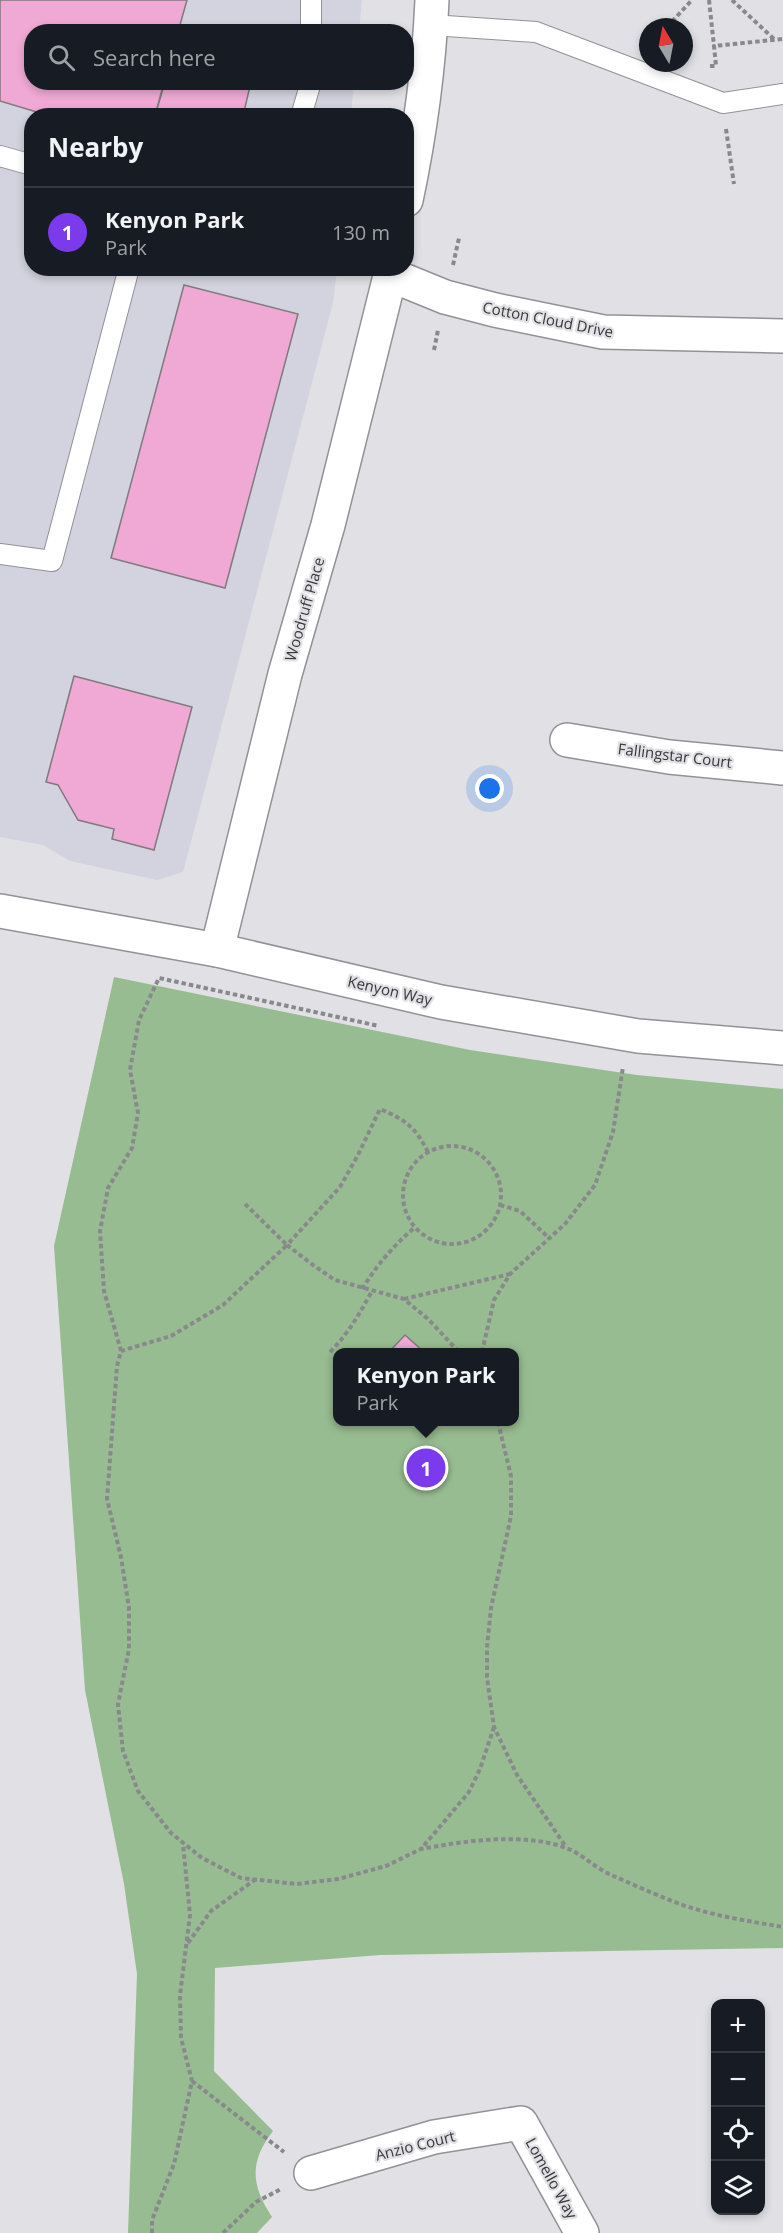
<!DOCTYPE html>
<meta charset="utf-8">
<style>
:root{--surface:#171b24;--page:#20242c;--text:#f1f3f6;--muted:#9ea1a6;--line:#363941;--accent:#7c3aed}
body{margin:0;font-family:"Open Sans",sans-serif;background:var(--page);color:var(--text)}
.controls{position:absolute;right:18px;bottom:18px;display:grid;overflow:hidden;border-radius:12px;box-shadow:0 3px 9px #0003}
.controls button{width:54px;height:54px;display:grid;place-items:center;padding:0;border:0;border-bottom:2px solid var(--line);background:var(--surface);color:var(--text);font:30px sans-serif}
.compass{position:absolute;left:639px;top:18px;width:54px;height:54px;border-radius:50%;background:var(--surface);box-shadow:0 3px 9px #0003;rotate:350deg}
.you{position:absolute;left:490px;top:789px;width:21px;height:21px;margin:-15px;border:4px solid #fff;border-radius:50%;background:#1a73e8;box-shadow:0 0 0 9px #1a73e833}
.badge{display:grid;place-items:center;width:39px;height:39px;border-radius:50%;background:var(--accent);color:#fff;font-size:20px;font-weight:700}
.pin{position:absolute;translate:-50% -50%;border:3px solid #fff;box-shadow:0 2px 6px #0006}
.popup{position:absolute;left:333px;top:1348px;width:186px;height:78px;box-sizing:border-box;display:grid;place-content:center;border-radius:12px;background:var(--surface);filter:drop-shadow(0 2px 4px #0005);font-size:20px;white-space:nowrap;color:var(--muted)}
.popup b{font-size:22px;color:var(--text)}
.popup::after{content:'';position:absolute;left:50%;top:100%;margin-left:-12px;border:12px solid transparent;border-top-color:var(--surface)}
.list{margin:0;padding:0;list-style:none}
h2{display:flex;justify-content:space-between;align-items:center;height:78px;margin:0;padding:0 24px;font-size:26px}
h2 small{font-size:20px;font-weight:400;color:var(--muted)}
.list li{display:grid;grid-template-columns:39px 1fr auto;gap:18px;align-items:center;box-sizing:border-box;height:90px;padding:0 24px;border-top:2px solid var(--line)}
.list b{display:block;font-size:22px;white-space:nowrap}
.list p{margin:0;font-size:20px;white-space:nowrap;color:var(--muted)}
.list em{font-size:20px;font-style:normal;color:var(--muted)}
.icon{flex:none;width:33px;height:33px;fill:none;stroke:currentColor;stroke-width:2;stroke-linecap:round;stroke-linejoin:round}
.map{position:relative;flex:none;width:783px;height:2233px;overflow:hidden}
.search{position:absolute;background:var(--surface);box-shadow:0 3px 9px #0003;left:24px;top:24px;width:390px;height:66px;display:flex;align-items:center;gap:15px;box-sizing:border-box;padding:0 21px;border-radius:24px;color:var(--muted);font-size:22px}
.panel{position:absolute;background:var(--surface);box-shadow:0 3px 9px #0003;left:24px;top:108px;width:390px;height:168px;border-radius:24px}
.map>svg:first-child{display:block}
.built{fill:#d3d3df}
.green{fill:#98bc91;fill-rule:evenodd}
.building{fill:#f0a9d5;stroke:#7f7a7d;stroke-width:1.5}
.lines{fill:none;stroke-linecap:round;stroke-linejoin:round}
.service-casing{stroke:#929196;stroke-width:22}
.minor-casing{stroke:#929196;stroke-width:36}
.tertiary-casing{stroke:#929196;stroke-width:36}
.path{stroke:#89898d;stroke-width:4;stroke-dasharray:4.5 3;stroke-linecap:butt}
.service{stroke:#fff;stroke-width:20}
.minor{stroke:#fff;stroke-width:33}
.tertiary{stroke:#fff;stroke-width:33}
.labels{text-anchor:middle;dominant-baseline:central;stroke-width:4.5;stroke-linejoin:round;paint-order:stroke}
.street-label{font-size:15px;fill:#38383a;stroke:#e0e0e5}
</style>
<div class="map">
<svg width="783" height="2233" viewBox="0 0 783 2233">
<rect width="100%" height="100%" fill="#e0e0e5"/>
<!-- built -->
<polygon class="built" points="0,0 362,0 359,31 32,32 32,82 354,83 351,115 32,116 32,268 337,269 333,303 183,872 157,880 70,861 43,845 0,837"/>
<!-- green -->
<path class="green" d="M114,977L470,1050L637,1075L783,1089V1948L380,1955L215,1968L214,2071L273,2131C249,2162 251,2185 272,2217L257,2233H128L137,1974L124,1884L85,1690L54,1246ZM338,1352H514V1422H338Z"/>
<!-- building -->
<g class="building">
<polygon points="0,0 187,0 178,32 32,32 32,82 164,82 155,116 50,116 0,101"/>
<polygon points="165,82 251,82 243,116 155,116"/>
<polygon points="184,285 298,314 225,588 111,558"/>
<polygon points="74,676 192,707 154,850 112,839 114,829 78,820 58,785 46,782"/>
<polygon points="405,1335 424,1352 389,1352"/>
</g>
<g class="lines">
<defs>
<g id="service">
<polyline points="431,25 536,32 723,103 783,94"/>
<polyline points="311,32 311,0"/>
<polyline points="301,116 311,82"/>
<polyline points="0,156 32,165"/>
<polyline points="0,554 52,561 129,268"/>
</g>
<g id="minor">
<polyline points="391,275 445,297 495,310 603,332 783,336"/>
<polyline points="567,740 669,757 783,768"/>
<polyline points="311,2173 434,2137 521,2123 582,2233"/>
</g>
<g id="tertiary">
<path d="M406,200C420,134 429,67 432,0"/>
<polyline points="0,911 217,950 441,1002 638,1036 783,1048"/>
<polyline points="217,950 285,674 328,525 392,268"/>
</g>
</defs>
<!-- service casing -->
<use href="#service" class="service-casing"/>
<!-- minor casing -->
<use href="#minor" class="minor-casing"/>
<!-- tertiary casing -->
<use href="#tertiary" class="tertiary-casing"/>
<!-- path -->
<g class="path">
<polyline points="709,0 714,46"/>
<polyline points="732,0 774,39"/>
<polyline points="667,27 692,0"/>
<polyline points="710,66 716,66 714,46 783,39"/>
<polyline points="726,129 734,184"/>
<polyline points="453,265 459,238"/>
<polyline points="434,350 438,330"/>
<circle cx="452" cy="1195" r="49"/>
<path d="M428,1152C415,1127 406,1120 380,1109L358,1155L340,1187L287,1245L313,1265L335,1280L404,1299L428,1319L459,1352"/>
<polyline points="245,1204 287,1245 223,1305 171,1336 121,1351 117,1366 107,1499 121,1557 129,1608 129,1649 118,1704 123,1751 138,1791 171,1833 202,1858 241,1878 297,1884 338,1879 386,1866 421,1849"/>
<polyline points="500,1205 520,1211 549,1238"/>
<path d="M362,1289C377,1265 393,1246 414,1228"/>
<polyline points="404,1299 510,1274"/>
<polyline points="121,1351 104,1291 100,1231 108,1188 132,1148 138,1113 130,1070 139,1020 159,978 379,1026"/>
<path d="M330,1352C348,1334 360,1313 372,1291"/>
<polyline points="482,1352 494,1300 510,1274 565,1224 595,1185 613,1132 623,1067"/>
<polyline points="498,1422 511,1476 511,1516 491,1608 487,1647 487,1677 494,1727 517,1775 566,1847"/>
<path d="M494,1727L480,1769L469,1792L421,1849C464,1841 524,1832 566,1848C581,1853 594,1867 609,1874C632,1884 656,1895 680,1904C713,1916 749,1921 783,1927"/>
<polyline points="188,1943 211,1911 256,1879"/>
<polyline points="192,2081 284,2152"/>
<polyline points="152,2233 152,2220 174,2164 192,2081 181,2038 180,1995 190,1915 183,1844"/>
<polyline points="223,2233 256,2202 281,2189"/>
</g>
<!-- service -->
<use href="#service" class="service"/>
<!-- minor -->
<use href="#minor" class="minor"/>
<!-- tertiary -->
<use href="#tertiary" class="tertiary"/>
</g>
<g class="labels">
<!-- street labels -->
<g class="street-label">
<text transform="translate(548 319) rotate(11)">Cotton Cloud Drive</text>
<text transform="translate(304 609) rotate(-74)">Woodruff Place</text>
<text transform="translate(675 755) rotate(7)">Fallingstar Court</text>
<text transform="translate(390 990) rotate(13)">Kenyon Way</text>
<text transform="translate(415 2145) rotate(-14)">Anzio Court</text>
<text transform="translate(552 2178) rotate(61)">Lomello Way</text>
</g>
</g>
</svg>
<div class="controls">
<button>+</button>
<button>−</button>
<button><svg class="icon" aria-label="locate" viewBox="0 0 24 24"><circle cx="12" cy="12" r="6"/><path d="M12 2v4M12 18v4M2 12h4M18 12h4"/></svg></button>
<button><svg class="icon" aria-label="layers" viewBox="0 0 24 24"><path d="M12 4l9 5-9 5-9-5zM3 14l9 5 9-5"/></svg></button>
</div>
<svg class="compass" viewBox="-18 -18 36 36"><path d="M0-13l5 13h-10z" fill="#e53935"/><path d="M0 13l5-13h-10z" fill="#9ea1a6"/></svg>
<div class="you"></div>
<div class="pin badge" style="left:426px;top:1468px">1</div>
<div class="popup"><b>Kenyon Park</b>Park</div>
<div class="search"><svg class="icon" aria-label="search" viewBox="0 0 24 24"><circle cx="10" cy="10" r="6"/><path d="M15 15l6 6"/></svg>Search here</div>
<section class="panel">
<h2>Nearby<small></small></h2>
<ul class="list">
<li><span class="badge">1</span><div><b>Kenyon Park</b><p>Park</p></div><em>130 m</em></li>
</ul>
</section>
</div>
